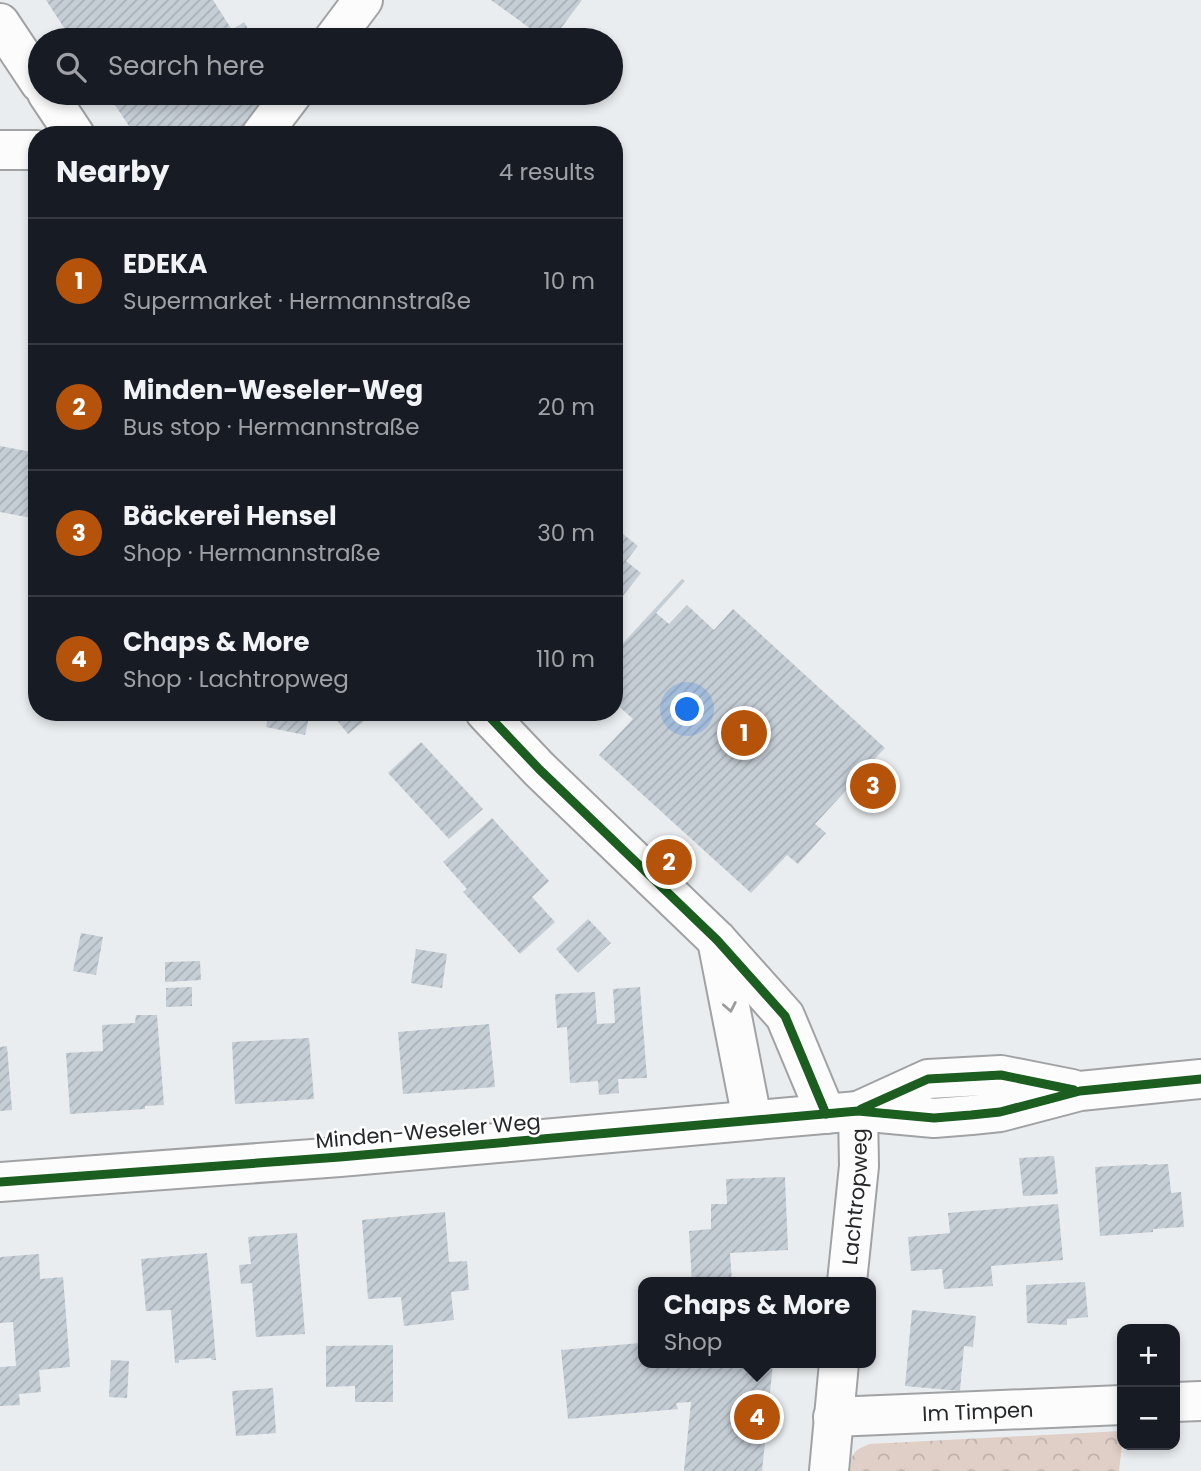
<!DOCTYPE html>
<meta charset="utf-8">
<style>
:root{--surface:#171b24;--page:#242831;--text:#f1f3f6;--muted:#9ea1a6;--line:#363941;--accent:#b45309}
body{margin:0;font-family:Poppins,sans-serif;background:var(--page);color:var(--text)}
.controls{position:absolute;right:21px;bottom:21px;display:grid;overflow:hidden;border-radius:14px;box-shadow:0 4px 10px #0003}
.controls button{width:63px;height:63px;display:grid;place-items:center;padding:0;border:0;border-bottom:2px solid var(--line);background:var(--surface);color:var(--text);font:35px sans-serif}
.you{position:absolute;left:688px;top:710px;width:24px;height:24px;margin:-18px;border:5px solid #fff;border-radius:50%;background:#1a73e8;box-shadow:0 0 0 10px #1a73e833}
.badge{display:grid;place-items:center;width:46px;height:46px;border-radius:50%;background:var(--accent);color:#fff;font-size:23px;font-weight:700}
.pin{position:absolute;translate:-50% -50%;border:4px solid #fff;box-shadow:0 2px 7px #0006}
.popup{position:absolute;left:638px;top:1277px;width:238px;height:91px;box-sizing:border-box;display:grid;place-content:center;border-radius:14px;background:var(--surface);filter:drop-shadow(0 2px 5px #0005);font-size:23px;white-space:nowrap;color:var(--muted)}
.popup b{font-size:26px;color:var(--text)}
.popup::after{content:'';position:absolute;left:50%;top:100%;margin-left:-14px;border:14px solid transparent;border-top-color:var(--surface)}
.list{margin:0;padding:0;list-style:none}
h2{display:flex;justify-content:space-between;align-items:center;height:91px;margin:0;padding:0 28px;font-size:30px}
h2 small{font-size:23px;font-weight:400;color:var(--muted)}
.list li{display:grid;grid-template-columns:46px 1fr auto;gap:21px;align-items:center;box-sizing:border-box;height:126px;padding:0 28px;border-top:2px solid var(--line)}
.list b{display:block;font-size:26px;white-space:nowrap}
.list p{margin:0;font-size:23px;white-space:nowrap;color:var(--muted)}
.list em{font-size:23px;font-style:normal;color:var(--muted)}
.icon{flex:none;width:38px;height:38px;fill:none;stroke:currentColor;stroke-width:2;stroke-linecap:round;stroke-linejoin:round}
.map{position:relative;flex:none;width:1201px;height:1471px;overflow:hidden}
.search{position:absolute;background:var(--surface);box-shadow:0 4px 10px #0003;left:28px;top:28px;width:595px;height:77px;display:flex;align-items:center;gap:18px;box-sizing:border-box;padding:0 24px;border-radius:38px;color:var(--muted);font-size:26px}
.panel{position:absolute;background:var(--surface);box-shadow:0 4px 10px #0003;left:28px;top:126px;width:595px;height:595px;border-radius:28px}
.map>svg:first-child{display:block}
.park{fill:url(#park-crowns)}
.building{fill:url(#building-hatch)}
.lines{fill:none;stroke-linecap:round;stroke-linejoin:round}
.minor-casing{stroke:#a0a2a4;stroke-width:42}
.minor{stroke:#fcfcfd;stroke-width:38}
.cycleway-casing{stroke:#fff;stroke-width:13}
.cycleway{stroke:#1b5e20;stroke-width:9}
.oneway{stroke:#9c9c9e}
.labels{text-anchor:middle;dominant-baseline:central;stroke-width:5;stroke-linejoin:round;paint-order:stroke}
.street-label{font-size:21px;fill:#262729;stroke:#fff}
</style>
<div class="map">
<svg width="1201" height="1471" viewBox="0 0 1201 1471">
<defs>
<pattern id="park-crowns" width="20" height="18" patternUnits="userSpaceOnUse" patternTransform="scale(1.75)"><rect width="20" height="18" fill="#dfcfc7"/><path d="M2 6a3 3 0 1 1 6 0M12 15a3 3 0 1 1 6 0" fill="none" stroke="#bfb2ab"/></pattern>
<pattern id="building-hatch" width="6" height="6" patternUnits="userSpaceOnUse" patternTransform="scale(1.75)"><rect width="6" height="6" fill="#c5cdd5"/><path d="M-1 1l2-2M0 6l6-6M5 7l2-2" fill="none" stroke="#a9b0b7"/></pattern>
</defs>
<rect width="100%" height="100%" fill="#eaedef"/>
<!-- park -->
<path class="park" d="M1122,1431V1445L1119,1471H850C851,1454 853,1450 870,1444Z"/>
<!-- building -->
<g class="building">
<polygon points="46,0 213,0 232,30 244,22 255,40 72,40"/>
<polygon points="491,0 582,0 552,40 546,40"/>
<polygon points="107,93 268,93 274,102 247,118 251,124 234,135 135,135"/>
<polygon points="0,446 37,453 37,519 0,512"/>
<polygon points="623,534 638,546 626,561 641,573 618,602 614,599 614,545"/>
<polygon points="682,579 685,581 656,613 669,624 687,605 714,630 733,609 885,748 868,766 872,769 854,789 850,786 815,824 826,833 798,864 787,855 751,893 599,755 633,719 614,702 614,653"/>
<polygon points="269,712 310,713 305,735 266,727"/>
<polygon points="330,712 375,712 348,734"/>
<polygon points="421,742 483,809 449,839 388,773"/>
<polygon points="492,818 549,881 532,897 555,922 520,954 463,892 467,889 443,862"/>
<polygon points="588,919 611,943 578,973 556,949"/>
<polygon points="81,933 103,937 96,975 73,971"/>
<polygon points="416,949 447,954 442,988 411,983"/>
<polygon points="200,961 201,980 165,982 165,962"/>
<polygon points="192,987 192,1006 166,1007 166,988"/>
<polygon points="640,987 647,1078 618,1079 619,1093 599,1095 598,1081 570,1083 567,1027 557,1028 555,994 595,992 597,1024 615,1023 613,989"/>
<polygon points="136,1015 157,1015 164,1105 145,1106 145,1109 70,1114 66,1053 103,1051 102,1025 135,1023"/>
<polygon points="489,1024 495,1087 403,1094 398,1032"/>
<polygon points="309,1038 314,1099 235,1104 232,1042"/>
<polygon points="7,1046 12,1110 0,1111 0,1047"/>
<polygon points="1054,1156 1058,1194 1023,1196 1019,1158"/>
<polygon points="1148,1164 1148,1165 1168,1164 1171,1193 1181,1192 1184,1227 1153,1229 1153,1232 1100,1236 1095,1167"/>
<polygon points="785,1177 788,1250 730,1253 732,1282 692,1282 689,1231 711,1229 711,1204 727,1204 726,1179"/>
<polygon points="1058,1204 1063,1260 991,1266 993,1286 944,1289 942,1269 911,1271 908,1237 950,1233 948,1213"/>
<polygon points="445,1212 449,1262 467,1261 469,1290 451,1292 454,1320 404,1326 401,1297 368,1299 362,1220"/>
<polygon points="297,1233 305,1334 256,1337 252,1283 241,1284 239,1265 251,1264 248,1237"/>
<polygon points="207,1253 216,1360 212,1360 211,1358 179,1360 179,1363 175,1363 171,1310 146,1311 141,1259"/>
<polygon points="39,1254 40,1279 63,1277 70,1367 39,1370 41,1392 19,1394 20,1405 0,1406 0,1367 16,1366 13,1322 0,1323 0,1257"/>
<polygon points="1085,1282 1088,1317 1067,1319 1067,1325 1027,1323 1026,1285"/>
<polygon points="912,1310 976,1316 973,1347 964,1346 960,1391 905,1386"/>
<polygon points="641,1329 643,1329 643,1363 773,1363 762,1471 684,1471 691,1402 676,1403 678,1409 568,1419 561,1350 640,1343"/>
<polygon points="393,1345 393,1402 355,1402 355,1386 326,1387 326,1346"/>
<polygon points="111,1360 129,1361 127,1398 109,1397"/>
<polygon points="273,1388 276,1433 236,1436 232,1391"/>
</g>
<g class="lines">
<defs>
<g id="minor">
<polyline points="0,23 40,83"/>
<polyline points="333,40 363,0"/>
<polyline points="47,93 75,135"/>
<polyline points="261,135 293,93"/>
<polyline points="0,150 37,150"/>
<polyline points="485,712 539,769 717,940 785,1016 826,1114"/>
<polyline points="717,940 752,1119"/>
<polyline points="860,1110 928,1079 1001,1075 1072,1089"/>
<polyline points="0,1182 340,1157 858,1111 934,1118 971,1115 1000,1112 1080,1091 1201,1079"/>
<path id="s1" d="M847,1282L859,1166L858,1111"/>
<polyline points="1175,1402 1201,1401"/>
<path id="s2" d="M833,1417L1122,1405"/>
<polyline points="829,1471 839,1363"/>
</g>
</defs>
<!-- minor casing -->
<use href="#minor" class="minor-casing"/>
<!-- minor -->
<use href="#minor" class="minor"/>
<defs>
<g id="cycleway">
<polyline points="485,712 539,769 717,940 785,1016 826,1114"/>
<polyline points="861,1109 928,1079 1001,1075 1074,1090"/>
<polyline points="0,1182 340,1157 858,1111 934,1118 971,1115 1000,1112 1080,1091 1201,1079"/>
</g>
</defs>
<!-- cycleway casing -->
<use href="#cycleway" class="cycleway-casing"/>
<!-- cycleway -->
<use href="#cycleway" class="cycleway"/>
</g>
<!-- one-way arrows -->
<defs><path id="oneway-chevron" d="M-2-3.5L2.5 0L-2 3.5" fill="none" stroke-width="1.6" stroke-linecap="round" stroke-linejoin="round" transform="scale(1.75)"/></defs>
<use class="oneway" href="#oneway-chevron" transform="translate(730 1007) rotate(79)"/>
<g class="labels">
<!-- street labels -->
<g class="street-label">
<text transform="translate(428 1131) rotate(-5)">Minden-Weseler Weg</text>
<text stroke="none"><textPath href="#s1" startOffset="86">Lachtropweg</textPath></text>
<text stroke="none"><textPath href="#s2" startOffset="145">Im Timpen</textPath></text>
</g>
</g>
</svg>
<div class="controls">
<button>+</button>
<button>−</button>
</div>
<div class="you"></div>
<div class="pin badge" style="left:744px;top:733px">1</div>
<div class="pin badge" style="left:669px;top:862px">2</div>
<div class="pin badge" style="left:873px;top:786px">3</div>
<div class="pin badge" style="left:757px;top:1417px">4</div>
<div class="popup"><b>Chaps &amp; More</b>Shop</div>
<div class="search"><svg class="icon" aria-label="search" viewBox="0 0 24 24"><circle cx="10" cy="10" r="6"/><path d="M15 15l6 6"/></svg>Search here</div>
<section class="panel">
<h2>Nearby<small>4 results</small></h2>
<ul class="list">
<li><span class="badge">1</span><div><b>EDEKA</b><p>Supermarket · Hermannstraße</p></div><em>10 m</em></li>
<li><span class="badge">2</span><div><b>Minden-Weseler-Weg</b><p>Bus stop · Hermannstraße</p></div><em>20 m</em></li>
<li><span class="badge">3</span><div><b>Bäckerei Hensel</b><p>Shop · Hermannstraße</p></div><em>30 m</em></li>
<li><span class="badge">4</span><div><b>Chaps &amp; More</b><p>Shop · Lachtropweg</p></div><em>110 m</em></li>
</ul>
</section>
</div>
